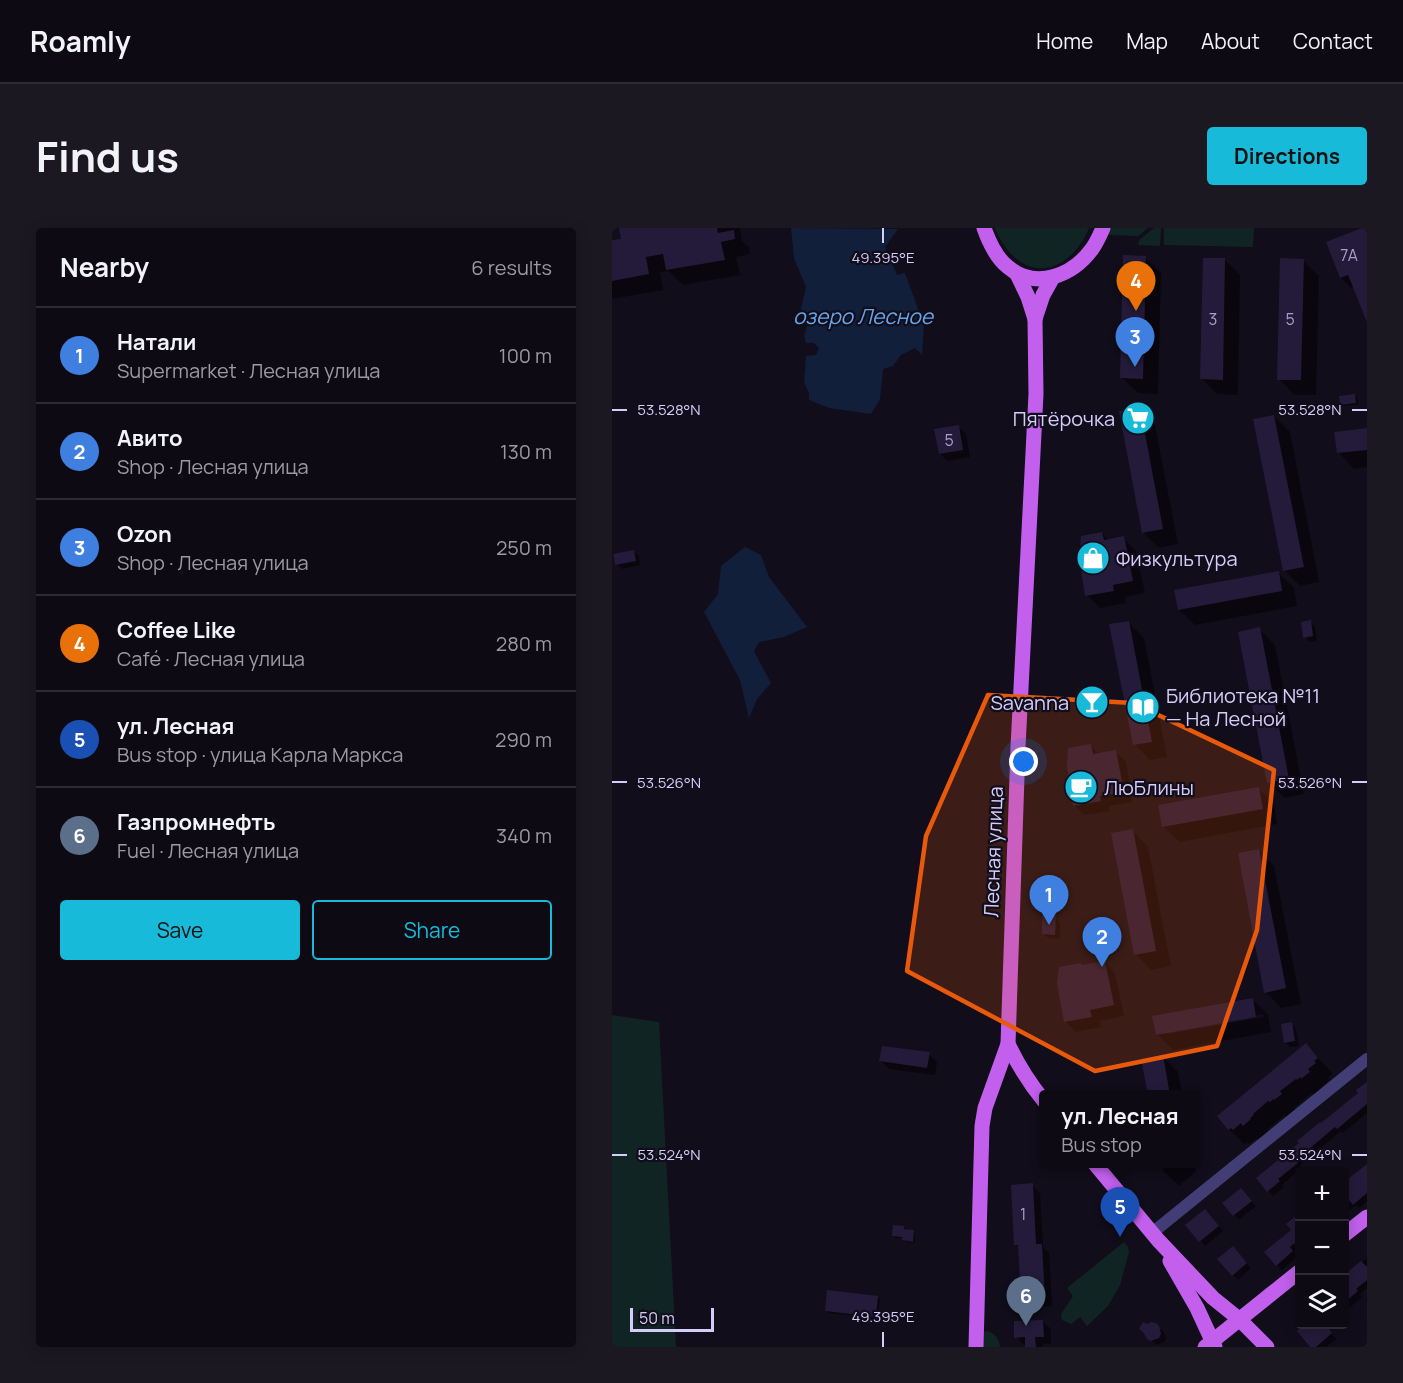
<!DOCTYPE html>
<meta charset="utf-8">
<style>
:root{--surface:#0d0a14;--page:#1b1822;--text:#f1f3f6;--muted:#9a9aa0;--line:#2d2b34;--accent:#18bada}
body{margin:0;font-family:Manrope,sans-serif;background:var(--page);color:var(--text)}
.controls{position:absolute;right:18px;bottom:18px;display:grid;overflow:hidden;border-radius:6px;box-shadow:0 3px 15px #0003}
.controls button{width:54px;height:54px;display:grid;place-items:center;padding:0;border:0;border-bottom:2px solid var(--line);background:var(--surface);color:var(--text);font:30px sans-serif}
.scale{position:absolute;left:18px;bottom:15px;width:84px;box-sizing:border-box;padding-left:6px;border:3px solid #d5cdf9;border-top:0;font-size:16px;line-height:21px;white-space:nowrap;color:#d5cdf9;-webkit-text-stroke:4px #110d1b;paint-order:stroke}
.you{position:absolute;left:412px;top:534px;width:21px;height:21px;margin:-15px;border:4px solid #fff;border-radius:50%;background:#1a73e8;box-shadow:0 0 0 9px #1a73e833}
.badge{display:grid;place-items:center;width:39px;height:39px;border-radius:50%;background:var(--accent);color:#fff;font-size:20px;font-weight:700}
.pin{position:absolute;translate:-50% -50px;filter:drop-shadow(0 2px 3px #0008)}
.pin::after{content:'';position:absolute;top:32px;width:21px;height:18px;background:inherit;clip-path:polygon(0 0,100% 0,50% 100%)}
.popup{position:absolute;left:427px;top:862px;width:162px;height:78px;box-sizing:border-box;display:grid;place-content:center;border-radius:6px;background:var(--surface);filter:drop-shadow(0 2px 4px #0005);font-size:20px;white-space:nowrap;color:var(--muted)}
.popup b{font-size:22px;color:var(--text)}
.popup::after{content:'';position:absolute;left:50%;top:100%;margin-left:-12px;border:12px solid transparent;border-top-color:var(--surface)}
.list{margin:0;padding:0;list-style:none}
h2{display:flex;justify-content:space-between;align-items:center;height:78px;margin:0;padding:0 24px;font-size:26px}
h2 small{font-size:20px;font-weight:400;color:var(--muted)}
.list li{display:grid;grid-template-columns:39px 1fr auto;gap:18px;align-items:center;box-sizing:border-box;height:96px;padding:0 24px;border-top:2px solid var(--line)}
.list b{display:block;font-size:22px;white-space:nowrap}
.list p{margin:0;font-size:20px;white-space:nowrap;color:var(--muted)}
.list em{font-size:20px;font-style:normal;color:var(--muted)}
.actions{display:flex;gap:12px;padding:18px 24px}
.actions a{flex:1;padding:14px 0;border:2px solid var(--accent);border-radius:6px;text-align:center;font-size:21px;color:var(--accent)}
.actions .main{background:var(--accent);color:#111}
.icon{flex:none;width:33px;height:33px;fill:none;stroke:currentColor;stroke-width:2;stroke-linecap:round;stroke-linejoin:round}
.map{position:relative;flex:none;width:755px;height:1119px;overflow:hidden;border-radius:6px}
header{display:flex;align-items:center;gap:36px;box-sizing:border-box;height:84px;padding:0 30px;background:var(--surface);border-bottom:2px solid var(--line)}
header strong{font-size:28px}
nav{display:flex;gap:33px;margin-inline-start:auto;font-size:21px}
.intro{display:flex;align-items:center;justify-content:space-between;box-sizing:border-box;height:144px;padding:0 36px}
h1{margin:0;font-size:42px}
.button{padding:15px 27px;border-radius:6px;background:var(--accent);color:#111;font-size:21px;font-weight:700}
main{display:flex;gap:36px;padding:0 36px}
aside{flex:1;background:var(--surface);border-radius:6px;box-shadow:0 3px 15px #0003}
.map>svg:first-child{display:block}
.green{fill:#112424}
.water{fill:#111f3b}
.shadow{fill:#0007;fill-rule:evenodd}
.building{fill:#241b3a}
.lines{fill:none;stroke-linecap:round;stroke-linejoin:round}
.minor{stroke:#433d75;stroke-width:12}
.major{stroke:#c260ed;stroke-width:15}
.marked{fill:#e8590c;fill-opacity:0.2;stroke:#e8590c;stroke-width:4.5;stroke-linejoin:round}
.ticks{fill:none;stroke:#d5cdf9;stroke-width:2}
.labels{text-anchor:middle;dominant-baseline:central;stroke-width:4.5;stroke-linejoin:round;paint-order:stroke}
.number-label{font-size:16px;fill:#a9a0c9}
.poi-label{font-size:20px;fill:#d5cdf9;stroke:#110d1b;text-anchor:start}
.street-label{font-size:20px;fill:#d5cdf9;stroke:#110d1b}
.water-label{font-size:21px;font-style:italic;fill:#66a6ee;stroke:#110d1b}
.ticks-label{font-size:15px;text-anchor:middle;fill:#d5cdf9;stroke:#110d1b;stroke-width:4.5;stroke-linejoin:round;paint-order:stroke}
</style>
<header>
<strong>Roamly</strong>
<nav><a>Home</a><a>Map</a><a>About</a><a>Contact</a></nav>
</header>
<div class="intro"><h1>Find us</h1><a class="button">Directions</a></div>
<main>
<aside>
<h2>Nearby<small>6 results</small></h2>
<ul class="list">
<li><span class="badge" style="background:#3f7fe0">1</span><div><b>Натали</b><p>Supermarket · Лесная улица</p></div><em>100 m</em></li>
<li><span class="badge" style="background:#3f7fe0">2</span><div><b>Авито</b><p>Shop · Лесная улица</p></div><em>130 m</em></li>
<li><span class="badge" style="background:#3f7fe0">3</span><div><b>Ozon</b><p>Shop · Лесная улица</p></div><em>250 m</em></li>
<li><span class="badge" style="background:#e8710a">4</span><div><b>Coffee Like</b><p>Café · Лесная улица</p></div><em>280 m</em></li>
<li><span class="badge" style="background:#1a4fb4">5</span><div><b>ул. Лесная</b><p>Bus stop · улица Карла Маркса</p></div><em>290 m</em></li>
<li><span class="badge" style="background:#5c6f8a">6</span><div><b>Газпромнефть</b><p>Fuel · Лесная улица</p></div><em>340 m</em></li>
</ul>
<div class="actions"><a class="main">Save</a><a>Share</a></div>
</aside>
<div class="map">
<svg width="755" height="1119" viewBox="0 0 755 1119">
<rect width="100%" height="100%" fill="#110d1b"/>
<!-- green -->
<g class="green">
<path d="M383,0H477C454,53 405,54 383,0Z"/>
<polygon points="498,0 536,0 526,8 496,7"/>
<polygon points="542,0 549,0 548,18 526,17 527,12"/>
<polygon points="552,0 642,0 641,19 552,17"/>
<polygon points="0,787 47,794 64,1119 0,1119"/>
<polygon points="512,1014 516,1019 517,1024 508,1057 496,1078 475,1098 468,1089 459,1096 450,1092 449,1086 461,1068 455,1060"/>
<path d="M374,1103C383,1104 387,1111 388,1119H371V1105Z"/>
</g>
<!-- water -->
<g class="water">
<polygon points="179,0 286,1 273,19 285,47 293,45 312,97 310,127 303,120 289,127 281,138 271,141 268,171 259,186 217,180 197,172 197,165 192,154 194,128 204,127 207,120 202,115 194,115 192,108 197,92 189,81 194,59 182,30"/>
<polygon points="133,319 149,327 157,349 195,399 172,409 147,414 142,423 159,455 145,471 137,490 128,452 92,384 106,366 109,338"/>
</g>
<!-- shadow -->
<g class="shadow">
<polygon points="8,0 128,0 130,13 137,19 138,26 124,29 128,47 71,57 57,43 48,44 51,62 0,71 0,14 10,12"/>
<polygon points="755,0 755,91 742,59 739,60 729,50 716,15"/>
<polygon points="533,30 549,45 546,166 526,165 510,150"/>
<polygon points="612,31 628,47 626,167 605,166 590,151"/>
<polygon points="691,32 707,48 704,167 682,167 667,151"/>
<polygon points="743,167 745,169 746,176 732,178 730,176"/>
<polygon points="527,181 543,197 566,316 547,320 531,304"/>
<polygon points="662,188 678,204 707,354 688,358 672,342"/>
<polygon points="346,198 354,206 358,229 336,233 328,226"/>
<polygon points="755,202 755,239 742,241 727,225 724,206"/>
<polygon points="490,305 497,313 511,310 524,323 533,365 513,369 514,375 488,380 475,367"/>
<polygon points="22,323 27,328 28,337 10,341 5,336"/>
<polygon points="666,344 682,360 685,378 583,397 567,382"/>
<polygon points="516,394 532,410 555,529 538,532 523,517"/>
<polygon points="698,394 703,399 705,413 698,414 693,409"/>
<polygon points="647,401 663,417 692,566 672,570 657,554"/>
<polygon points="479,518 487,526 504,524 514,534 521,574 497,578 498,583 472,587 462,577"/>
<polygon points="646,561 662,576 665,596 567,614 551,598"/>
<polygon points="521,603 536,619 559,738 539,742 524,726"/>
<polygon points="647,623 662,638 689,776 669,780 654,764"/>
<polygon points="443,690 448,695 448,711 436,710 431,705"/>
<polygon points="493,734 503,745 512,788 488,793 489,799 464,804 453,793 471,739"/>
<path d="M640,771L656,787L659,804L561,822L545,806ZM651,786L652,789L555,806V803Z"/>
<polygon points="679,796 684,801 687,818 678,819 673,814"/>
<polygon points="694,817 721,846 716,849 718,851 711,858 713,860 706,866 705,864 701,867 700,865 682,880 684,882 679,887 678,886 674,889 673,887 655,902 656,903 647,912 645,910 637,916 635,914 633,917 617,901"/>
<polygon points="317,826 325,834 323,847 277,841 269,833"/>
<polygon points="550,828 566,844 570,866 537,866"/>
<polygon points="755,855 755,885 731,905 729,903 687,938 690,940 670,957 672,959 661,968 646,950 748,865 746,863"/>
<polygon points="550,936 583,936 584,943 567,958 551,943"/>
<polygon points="755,938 755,974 747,980 744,977 732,986 732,956"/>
<polygon points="420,957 428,965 431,1019 437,1025 440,1078 419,1079 411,1071 408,1021 404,1016"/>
<polygon points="634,966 644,978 627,992 612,976"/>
<polygon points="688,987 688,1026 670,1042 665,1037 681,1002 676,996"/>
<polygon points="598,988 611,1003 593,1018 575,997"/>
<polygon points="291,999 303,1006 302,1015 294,1014 292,1010 284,1010 281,1007"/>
<polygon points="626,1025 639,1040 626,1052 621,1047"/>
<polygon points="755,1030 755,1060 748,1066 750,1069 736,1081 732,1078 732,1046 734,1048"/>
<polygon points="265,1069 268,1071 266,1090 216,1085 214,1083"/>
<polygon points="431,1094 439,1101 439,1116 431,1116 431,1119 414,1119 414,1117 412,1117 404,1109"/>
<polygon points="712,1096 724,1111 714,1119 700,1119"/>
<polygon points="546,1099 552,1104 554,1111 552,1114 545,1117 537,1110"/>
</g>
<!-- building -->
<g class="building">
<polygon points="7,0 105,0 106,5 122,2 123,11 109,14 113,32 54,42 51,26 34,29 37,46 0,53 0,12 9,11"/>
<polygon points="750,0 755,0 755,94 736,47 728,50 714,14"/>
<polygon points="511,27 534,28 531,151 508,150"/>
<polygon points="591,30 613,30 611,152 588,151"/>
<polygon points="668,30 692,31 689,152 665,152"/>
<polygon points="743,166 744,175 728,177 727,168"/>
<polygon points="528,179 551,301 530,305 507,183"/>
<polygon points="662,187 692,339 671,343 641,191"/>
<polygon points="347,197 351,222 327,226 322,201"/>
<polygon points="755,200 755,222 725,225 722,204"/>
<polygon points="490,304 492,312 512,308 521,353 501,357 502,363 473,368 467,330 469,308"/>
<polygon points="22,322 24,333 3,337 1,326"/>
<polygon points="667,343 670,363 566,382 562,362"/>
<polygon points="699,392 701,408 691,410 689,394"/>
<polygon points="517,393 540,514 521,517 497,396"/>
<polygon points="648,399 677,551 655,555 626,404"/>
<polygon points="479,516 481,526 504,522 512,564 488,568 489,573 461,578 455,539 456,520"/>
<polygon points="647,559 651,581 550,599 546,577"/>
<polygon points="521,601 544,723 522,727 499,605"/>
<polygon points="647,621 674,760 652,765 626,625"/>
<polygon points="430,688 444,688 443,707 430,706"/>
<polygon points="493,733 502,777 478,782 480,789 452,794 445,755 447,739 469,735 470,737"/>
<polygon points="641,770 644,789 544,807 540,788"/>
<polygon points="680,794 683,813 672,815 669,796"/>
<polygon points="694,815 706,830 702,833 704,835 696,841 698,844 689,851 688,849 685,852 684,851 668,863 670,866 662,872 661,871 658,874 656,873 641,886 642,887 638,890 639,891 631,898 629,895 621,902 619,900 616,902 605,888"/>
<polygon points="270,818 318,824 315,840 267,833"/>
<polygon points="551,827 558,867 536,867 529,831"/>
<polygon points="755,854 755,876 725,901 723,899 684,932 686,935 666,951 668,953 655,964 644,950 687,915 685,913 708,894 709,895 746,865 744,862"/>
<polygon points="755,936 755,965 741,977 732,966 732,954"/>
<polygon points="421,955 424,1016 430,1016 433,1071 409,1072 406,1017 402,1017 399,957"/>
<polygon points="629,960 640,973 621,988 610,975"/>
<polygon points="593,981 607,998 587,1014 573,997"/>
<polygon points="687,985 687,1012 678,1019 681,1023 664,1038 652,1024 679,1002 674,996"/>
<polygon points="281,997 292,998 292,1001 302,1002 301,1014 290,1012 290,1009 280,1008"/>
<polygon points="621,1018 635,1035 620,1048 605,1031"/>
<polygon points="749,1033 755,1039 755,1052 744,1061 746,1063 732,1075 732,1047"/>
<polygon points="215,1062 266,1068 264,1089 213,1083"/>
<polygon points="431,1092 432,1109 423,1109 424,1119 413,1119 413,1109 402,1110 402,1093"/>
<polygon points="531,1094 535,1096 539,1094 544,1095 547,1098 549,1106 547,1110 539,1113 535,1111 531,1104 527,1101"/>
<polygon points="693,1096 713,1096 720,1105 704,1119 698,1119 685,1103"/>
</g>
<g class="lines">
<!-- minor -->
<polyline class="minor" points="540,1005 755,831"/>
<!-- major -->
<g class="major">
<path d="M372,0C377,14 384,30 396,39C424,63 461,47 480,21C485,14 488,7 491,0"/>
<polyline points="423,91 431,67 441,49"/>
<path d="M396,816C406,837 417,855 432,873"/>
<polyline points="483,936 546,1012 601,1070 627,1091 655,1119"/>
<polyline points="732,1007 755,989"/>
<polyline points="558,1033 585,1080 603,1119"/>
<polyline points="364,1119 370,898 373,880 396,816 406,519 424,166 423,91 416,69 405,46"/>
<polyline points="593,1119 688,1043"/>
</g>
</g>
<!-- marked area -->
<path class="marked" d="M376,467L521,475L662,542L645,702L605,818L483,843L295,743L314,608Z"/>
<!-- ticks -->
<path class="ticks" d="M271,0V15M0,182H15M740,182H755M0,554H15M740,554H755M0,927H15M740,927H755M271,1104V1119"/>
<!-- icons -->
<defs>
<symbol id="supermarket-disc" viewBox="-11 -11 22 22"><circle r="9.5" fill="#18bada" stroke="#110d1b"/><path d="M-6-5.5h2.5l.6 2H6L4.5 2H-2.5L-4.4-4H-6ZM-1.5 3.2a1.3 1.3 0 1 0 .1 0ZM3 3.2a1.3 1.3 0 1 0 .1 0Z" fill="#fff"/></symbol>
<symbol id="shop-disc" viewBox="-11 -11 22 22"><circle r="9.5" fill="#18bada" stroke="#110d1b"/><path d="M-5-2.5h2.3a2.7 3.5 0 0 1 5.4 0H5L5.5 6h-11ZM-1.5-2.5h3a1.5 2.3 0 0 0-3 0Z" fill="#fff"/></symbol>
<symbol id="bar-disc" viewBox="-11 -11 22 22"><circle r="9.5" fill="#18bada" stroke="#110d1b"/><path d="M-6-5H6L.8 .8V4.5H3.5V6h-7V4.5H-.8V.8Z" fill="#fff"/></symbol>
<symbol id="library-disc" viewBox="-11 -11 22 22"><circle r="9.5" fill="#18bada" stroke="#110d1b"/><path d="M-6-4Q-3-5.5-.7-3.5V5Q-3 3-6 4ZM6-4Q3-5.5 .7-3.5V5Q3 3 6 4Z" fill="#fff"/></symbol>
<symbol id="cafe-disc" viewBox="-11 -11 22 22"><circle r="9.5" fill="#18bada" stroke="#110d1b"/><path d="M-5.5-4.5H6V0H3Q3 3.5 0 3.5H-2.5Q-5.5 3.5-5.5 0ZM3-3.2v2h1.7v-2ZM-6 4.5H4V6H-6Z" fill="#fff"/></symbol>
</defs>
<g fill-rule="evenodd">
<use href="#supermarket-disc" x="507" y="171" width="38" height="38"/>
<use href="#shop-disc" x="462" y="311" width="38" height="38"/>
<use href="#bar-disc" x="461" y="455" width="38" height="38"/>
<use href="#library-disc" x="512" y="460" width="38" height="38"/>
<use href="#cafe-disc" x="450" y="540" width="38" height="38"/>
</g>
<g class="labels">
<!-- number labels -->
<g class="number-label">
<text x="737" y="27">7А</text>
<text x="601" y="91">3</text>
<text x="678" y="91">5</text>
<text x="337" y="212">5</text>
<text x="411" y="986">1</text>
</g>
<!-- poi labels -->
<g class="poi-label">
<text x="503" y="190" text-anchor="end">Пятёрочка</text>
<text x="504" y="330">Физкультура</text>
<text x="554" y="467">Библиотека №11<tspan x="554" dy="23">— На Лесной</tspan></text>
<text x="457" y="474" text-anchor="end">Savanna</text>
<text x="492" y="559">ЛюБлины</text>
</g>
<!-- street labels -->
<g class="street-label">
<text transform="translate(381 624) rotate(-88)">Лесная улица</text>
</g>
<!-- water labels -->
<g class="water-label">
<text x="251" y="88">озеро Лесное</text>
</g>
</g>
<g class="ticks-label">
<text x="271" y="35">49.395°E</text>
<text x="57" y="187">53.528°N</text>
<text x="698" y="187">53.528°N</text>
<text x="57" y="560">53.526°N</text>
<text x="698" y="560">53.526°N</text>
<text x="57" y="932">53.524°N</text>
<text x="698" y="932">53.524°N</text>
<text x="271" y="1094">49.395°E</text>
</g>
</svg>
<div class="controls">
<button>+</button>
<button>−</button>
<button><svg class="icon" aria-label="layers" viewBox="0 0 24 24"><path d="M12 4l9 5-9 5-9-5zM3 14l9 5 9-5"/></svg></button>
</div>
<div class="scale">50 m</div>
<div class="you"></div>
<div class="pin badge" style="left:437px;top:697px;background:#3f7fe0">1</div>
<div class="pin badge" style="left:490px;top:739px;background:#3f7fe0">2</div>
<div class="pin badge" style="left:523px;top:139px;background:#3f7fe0">3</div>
<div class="pin badge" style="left:524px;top:83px;background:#e8710a">4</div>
<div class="pin badge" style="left:508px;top:1009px;background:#1a4fb4">5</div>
<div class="popup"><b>ул. Лесная</b>Bus stop</div>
<div class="pin badge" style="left:414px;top:1098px;background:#5c6f8a">6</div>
</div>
</main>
